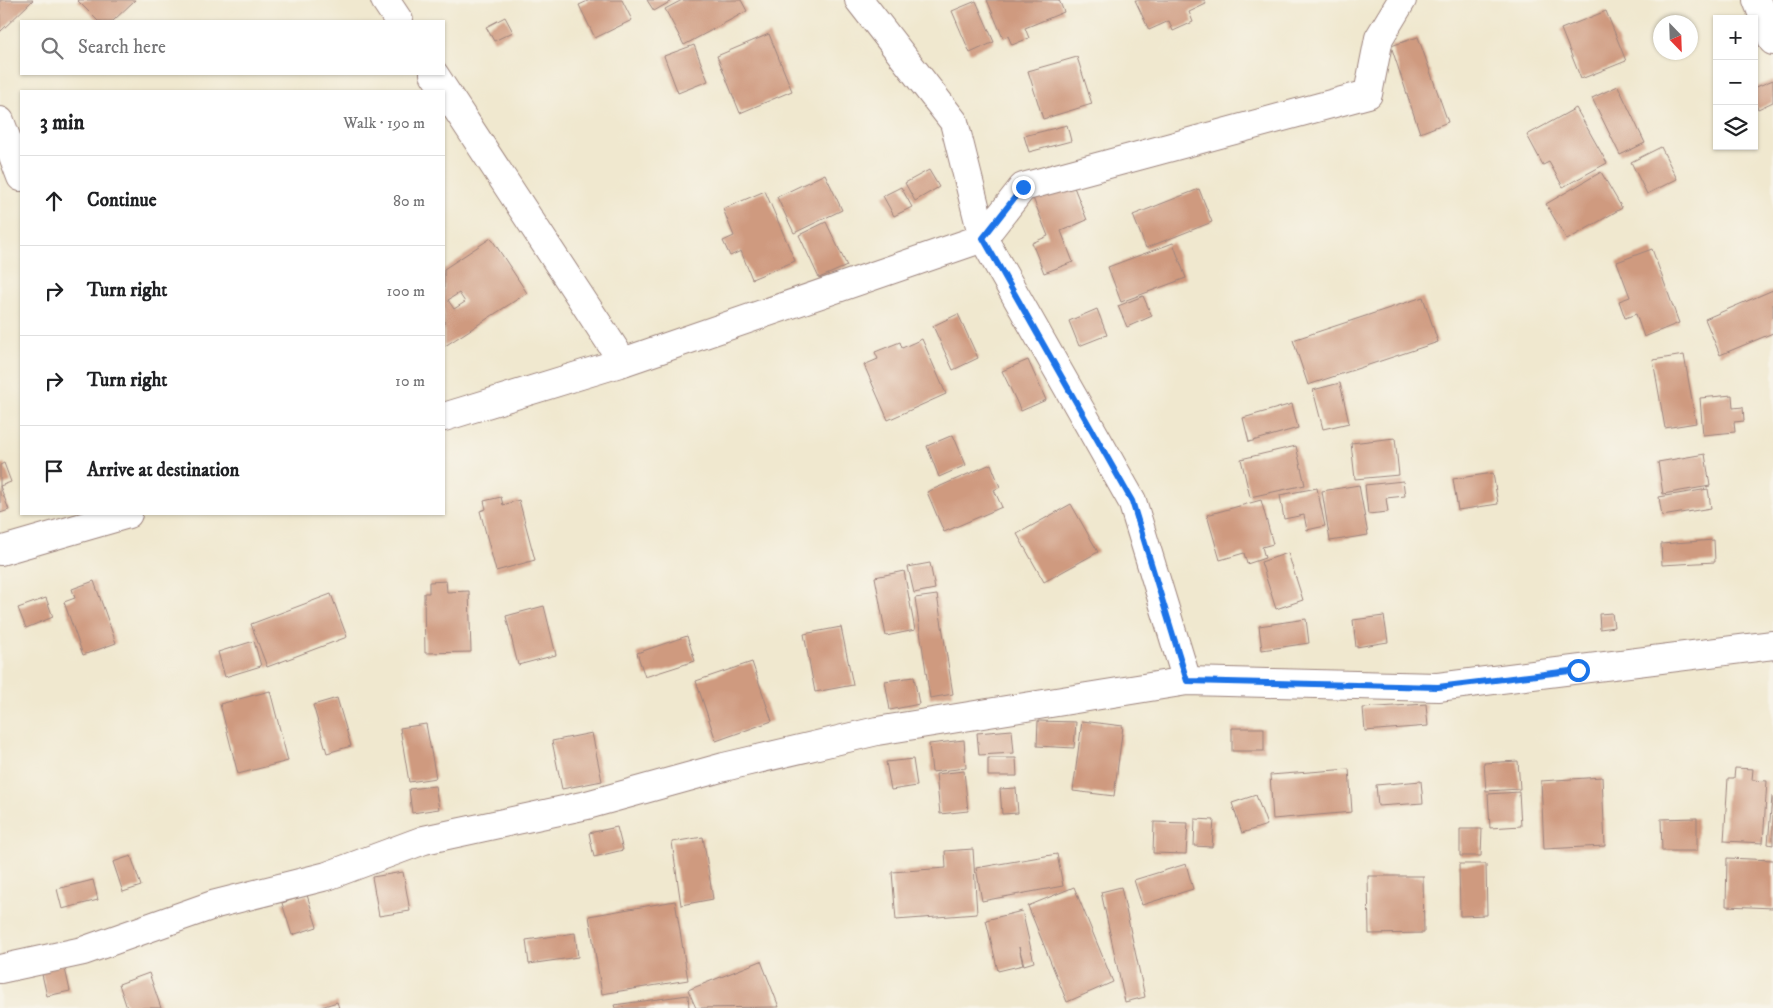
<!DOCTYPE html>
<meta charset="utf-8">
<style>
:root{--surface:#fff;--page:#f2f2f2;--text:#202124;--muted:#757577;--line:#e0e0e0}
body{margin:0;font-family:"IM FELL DW Pica",serif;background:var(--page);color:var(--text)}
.controls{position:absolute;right:15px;top:15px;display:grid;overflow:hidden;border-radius:0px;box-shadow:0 1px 4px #0004}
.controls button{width:45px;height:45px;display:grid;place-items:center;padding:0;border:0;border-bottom:1px solid var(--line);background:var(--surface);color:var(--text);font:25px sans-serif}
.compass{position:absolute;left:1653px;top:15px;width:45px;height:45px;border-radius:50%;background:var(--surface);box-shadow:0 1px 4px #0004;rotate:157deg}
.stop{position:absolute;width:15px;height:15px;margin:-11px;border:4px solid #1a73e8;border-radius:50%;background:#fff}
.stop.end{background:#1a73e8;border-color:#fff;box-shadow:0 1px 5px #0008}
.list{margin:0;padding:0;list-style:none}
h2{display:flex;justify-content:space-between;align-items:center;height:65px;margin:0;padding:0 20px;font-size:21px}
h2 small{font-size:16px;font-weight:400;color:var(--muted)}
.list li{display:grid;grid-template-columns:32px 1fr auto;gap:15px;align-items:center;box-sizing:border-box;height:90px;padding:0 20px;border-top:1px solid var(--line)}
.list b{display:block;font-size:19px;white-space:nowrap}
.list em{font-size:16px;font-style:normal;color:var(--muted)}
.icon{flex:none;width:28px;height:28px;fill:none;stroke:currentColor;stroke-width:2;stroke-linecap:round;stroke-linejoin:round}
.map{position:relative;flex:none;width:1773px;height:1008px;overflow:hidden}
.search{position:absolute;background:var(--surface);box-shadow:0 1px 4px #0004;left:20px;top:20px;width:425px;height:55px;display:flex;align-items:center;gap:12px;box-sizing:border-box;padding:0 18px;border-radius:0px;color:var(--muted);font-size:19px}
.panel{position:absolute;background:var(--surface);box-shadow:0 1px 4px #0004;left:20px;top:90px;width:425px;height:425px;border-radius:0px}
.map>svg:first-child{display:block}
.building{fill:#cf9a7f;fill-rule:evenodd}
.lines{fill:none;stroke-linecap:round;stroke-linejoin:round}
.street-casing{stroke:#9d847d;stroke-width:30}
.street{stroke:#fff;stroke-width:28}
.route{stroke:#1a73e8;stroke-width:6}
</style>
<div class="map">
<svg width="1773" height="1008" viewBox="0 0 1773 1008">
<rect width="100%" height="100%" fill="#f7f3e8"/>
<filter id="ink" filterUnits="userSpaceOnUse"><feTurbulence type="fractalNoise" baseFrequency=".02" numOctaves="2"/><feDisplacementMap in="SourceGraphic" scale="10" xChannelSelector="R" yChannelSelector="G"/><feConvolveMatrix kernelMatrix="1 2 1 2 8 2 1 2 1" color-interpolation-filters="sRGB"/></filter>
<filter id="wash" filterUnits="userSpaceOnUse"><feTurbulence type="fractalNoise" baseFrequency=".0096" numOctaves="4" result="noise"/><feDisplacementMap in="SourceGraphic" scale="20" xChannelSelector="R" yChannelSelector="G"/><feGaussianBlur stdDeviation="1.12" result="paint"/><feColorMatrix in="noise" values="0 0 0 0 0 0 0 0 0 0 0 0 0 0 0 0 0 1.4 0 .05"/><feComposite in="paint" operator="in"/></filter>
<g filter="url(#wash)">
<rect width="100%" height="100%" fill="#f0e8cf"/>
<g id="blocks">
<!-- building -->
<g class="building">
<polygon points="1,0 33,0 0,32 0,1"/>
<polygon points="77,0 135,0 113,21 98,21"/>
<polygon points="590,0 622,0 632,20 595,38 579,5"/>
<polygon points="647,0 673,0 654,11"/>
<polygon points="682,0 741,0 747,11 684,45 665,9"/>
<polygon points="987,0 1059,0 1064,12 1025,28 1029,38 1012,45 1008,36 1003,38"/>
<polygon points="1135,0 1204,0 1206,4 1189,12 1193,22 1173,31 1169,21 1149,30"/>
<polygon points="976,1 994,42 970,53 952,11"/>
<polygon points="1606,11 1626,61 1581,79 1561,29"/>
<polygon points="505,17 513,32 494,41 486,27"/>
<polygon points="769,34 792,91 740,113 717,56"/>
<polygon points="1418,37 1448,122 1420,133 1391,46"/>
<polygon points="694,45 708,81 678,93 664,56"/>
<polygon points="1077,57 1092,104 1043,119 1028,71"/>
<polygon points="1773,80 1773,102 1758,109 1754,101 1754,88"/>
<polygon points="1618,86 1645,143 1620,155 1592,98"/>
<polygon points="1576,108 1607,163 1563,187 1549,162 1543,165 1527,135"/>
<polygon points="1067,125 1071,141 1029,152 1024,136"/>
<polygon points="1661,147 1677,179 1647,194 1631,162"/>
<polygon points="929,170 939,187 915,201 905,183"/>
<polygon points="1601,172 1622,208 1567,240 1546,204"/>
<polygon points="825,174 842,210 794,233 777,197"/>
<polygon points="1072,182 1087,220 1061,231 1073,262 1044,273 1032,243 1048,236 1033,198"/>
<polygon points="901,187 912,207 894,216 883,196"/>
<polygon points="1199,189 1212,222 1146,248 1133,215"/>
<polygon points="765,191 795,261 752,279 741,251 730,256 723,241 734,236 723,209"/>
<polygon points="826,222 847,266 819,278 799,235"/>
<path d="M491,238L527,293L445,346L444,344V269ZM459,293L465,302L454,309L448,300Z"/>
<polygon points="1173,243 1186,278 1121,302 1108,267"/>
<polygon points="1652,249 1679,323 1644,337 1636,314 1625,318 1619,301 1630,297 1617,262"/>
<polygon points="1773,290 1773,333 1720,355 1705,319"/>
<polygon points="1143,296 1152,316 1127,327 1118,306"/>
<polygon points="1423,297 1438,342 1308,385 1293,340"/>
<polygon points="1097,309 1107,335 1079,346 1069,321"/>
<polygon points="958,314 978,358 953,370 933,326"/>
<polygon points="922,339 946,394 888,420 864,365 878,359 875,352 900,342 902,348"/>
<polygon points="1684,355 1696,423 1665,428 1653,360"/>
<polygon points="1028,360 1046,400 1021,411 1002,371"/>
<polygon points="1340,383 1349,423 1323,429 1313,390"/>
<polygon points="1732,395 1733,408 1743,407 1744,421 1734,422 1735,432 1703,435 1700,398"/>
<polygon points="1292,404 1298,428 1249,442 1243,418"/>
<polygon points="953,435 966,465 939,477 927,446"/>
<polygon points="1395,438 1399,475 1355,479 1351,443"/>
<polygon points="1296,446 1305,485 1250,497 1241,459"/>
<polygon points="1705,454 1710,486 1663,494 1658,462"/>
<polygon points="4,463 11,482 0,486 9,510 0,513 0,465"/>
<polygon points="991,464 1000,487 994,490 1002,507 944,532 927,492"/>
<polygon points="1493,473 1498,504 1458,510 1453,479"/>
<polygon points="1403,481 1405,496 1386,498 1388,512 1368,514 1365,485"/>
<polygon points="1359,485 1368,535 1330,541 1322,491"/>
<polygon points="1317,488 1325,526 1307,530 1304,515 1284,519 1280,495"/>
<polygon points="1708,489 1711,508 1662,516 1659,497"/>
<polygon points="501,497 503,505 519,500 535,560 496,571 480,511 486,509 484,501"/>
<polygon points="1261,500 1273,544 1262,547 1265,558 1247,564 1244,553 1220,560 1207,515"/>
<polygon points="1071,504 1098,552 1044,582 1017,534"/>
<polygon points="1714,540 1715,562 1662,565 1661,544"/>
<polygon points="1288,553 1303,600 1276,609 1261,562"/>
<polygon points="930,563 935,589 914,593 908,567"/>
<polygon points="904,571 915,630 886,636 875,577"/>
<polygon points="94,581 116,643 83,655 64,602 75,598 72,589"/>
<polygon points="446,581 447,592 469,591 471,652 425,653 424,593 429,593 429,582"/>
<polygon points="331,594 347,637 267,667 251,624"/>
<polygon points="937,595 953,694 930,698 915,598"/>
<polygon points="46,598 53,617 26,628 18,608"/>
<polygon points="544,606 556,655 518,665 506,616"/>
<polygon points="1612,613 1614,627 1600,629 1599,614"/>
<polygon points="1384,616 1388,642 1356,647 1353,620"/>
<polygon points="1306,619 1309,643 1262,650 1259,626"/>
<polygon points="841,627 853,685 815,692 804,634"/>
<polygon points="687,636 695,661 645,677 637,653"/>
<polygon points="254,641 261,666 225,677 218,652"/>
<polygon points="752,662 772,721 716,741 696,681"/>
<polygon points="914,677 919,704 890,710 885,681"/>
<polygon points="270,691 288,761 238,774 220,704"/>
<polygon points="337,698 351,746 327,753 313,705"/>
<polygon points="1426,704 1428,726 1365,731 1363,708"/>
<polygon points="1038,721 1076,722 1074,748 1037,746"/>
<polygon points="1082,721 1123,726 1114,796 1073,791"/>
<polygon points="426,724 436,778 409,782 400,728"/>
<rect x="1232" y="728" width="32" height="23"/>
<polygon points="1012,730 1014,753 979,755 977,733"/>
<polygon points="592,733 602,781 562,789 552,741"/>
<polygon points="964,740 966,768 932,772 929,744"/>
<polygon points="988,758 1016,758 1017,776 988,776"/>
<polygon points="913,759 917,786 891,790 886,762"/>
<polygon points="1518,761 1520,789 1486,791 1484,763"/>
<polygon points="1735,768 1753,769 1752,780 1767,781 1763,843 1724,841 1728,778 1734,778"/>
<polygon points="1349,769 1352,812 1273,819 1270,775"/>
<polygon points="964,771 968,811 940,814 936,774"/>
<polygon points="1602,777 1605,846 1544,849 1541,781"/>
<polygon points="1421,781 1423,803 1378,806 1376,785"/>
<polygon points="435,786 439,809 412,813 409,789"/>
<polygon points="1016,788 1018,813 1002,814 1000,789"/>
<polygon points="1519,792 1521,826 1490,828 1488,794"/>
<polygon points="1256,795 1267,825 1242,833 1232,803"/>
<polygon points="1772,797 1773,797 1773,845 1768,844"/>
<polygon points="1697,818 1697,851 1662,851 1661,819"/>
<polygon points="1195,819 1214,820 1212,847 1194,846"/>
<polygon points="1154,822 1188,823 1186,854 1153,853"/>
<polygon points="617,827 623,850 594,857 589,833"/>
<polygon points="1460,829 1482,829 1481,856 1460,856"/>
<polygon points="703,837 713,899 681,905 672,842"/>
<polygon points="973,849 977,914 896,920 892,872 946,868 945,851"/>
<polygon points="1057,854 1063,886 982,901 976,868"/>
<polygon points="131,856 141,886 123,892 113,862"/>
<polygon points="1727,858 1773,860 1773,908 1726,906"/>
<polygon points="1186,864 1193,889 1142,905 1134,880"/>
<polygon points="1459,864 1486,864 1487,915 1460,916"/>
<polygon points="403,872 410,911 379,916 372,877"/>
<polygon points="1368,876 1423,876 1424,933 1369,934"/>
<polygon points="93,880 98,900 62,909 57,889"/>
<polygon points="1074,887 1113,982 1067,1002 1028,906"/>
<polygon points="1121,887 1145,997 1125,1002 1101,892"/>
<polygon points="307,895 317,927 292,935 282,903"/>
<polygon points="675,901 688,980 602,994 589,916"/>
<polygon points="1022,911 1034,962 1024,965 1019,947 1023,965 998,971 986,920"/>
<polygon points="575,933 578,957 529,964 526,940"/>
<polygon points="761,961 779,1007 696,1008 688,990"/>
<polygon points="64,964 70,991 47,996 41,970"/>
<polygon points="149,973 161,1008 127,1008 119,984"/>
<polygon points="688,995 689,1008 615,1008 614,1005"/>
<polygon points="337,1002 339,1008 318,1008"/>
</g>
</g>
</g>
<g filter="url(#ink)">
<use href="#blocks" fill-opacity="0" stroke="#9d847d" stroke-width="1"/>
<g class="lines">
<defs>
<g id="street">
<polyline points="385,0 399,21"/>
<polyline points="859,0 954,122 983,238 1132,501 1187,681"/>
<polyline points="1757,0 1773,41"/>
<polyline points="434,74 623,362"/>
<polyline points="0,121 21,177"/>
<polyline points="444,417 623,362 983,238 1023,187 1368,94 1379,38 1402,0"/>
<polyline points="0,551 128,514"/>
<polyline points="0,969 83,951 216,904 327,876 424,840 587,805 724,767 877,731 1187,681 1438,687 1773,645"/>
</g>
</defs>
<!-- street casing -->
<use href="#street" class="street-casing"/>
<!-- street -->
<use href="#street" class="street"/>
</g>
</g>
<g class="lines" filter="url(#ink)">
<!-- route -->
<polyline class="route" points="1023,187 983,238 1132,501 1187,681 1438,687 1578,670"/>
</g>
</svg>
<div class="controls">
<button>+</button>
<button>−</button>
<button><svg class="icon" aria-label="layers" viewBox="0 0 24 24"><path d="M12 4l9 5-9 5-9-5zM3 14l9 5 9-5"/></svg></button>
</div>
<svg class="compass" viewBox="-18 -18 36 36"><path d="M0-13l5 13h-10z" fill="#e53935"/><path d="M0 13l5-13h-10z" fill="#757577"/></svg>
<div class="stop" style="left:1578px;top:670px"></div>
<div class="stop end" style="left:1023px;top:187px"></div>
<div class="search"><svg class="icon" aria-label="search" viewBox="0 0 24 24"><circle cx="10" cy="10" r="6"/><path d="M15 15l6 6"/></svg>Search here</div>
<section class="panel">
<h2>3 min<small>Walk · 190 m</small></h2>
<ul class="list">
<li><svg class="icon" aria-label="ahead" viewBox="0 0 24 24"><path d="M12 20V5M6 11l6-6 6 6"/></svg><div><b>Continue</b></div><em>80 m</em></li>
<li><svg class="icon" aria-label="right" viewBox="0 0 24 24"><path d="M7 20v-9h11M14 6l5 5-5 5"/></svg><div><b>Turn right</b></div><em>100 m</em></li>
<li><svg class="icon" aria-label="right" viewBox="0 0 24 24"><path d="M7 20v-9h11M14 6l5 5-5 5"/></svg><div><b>Turn right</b></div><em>10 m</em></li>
<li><svg class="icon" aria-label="arrive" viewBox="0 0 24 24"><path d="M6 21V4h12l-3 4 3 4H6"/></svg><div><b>Arrive at destination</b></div></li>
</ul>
</section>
</div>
